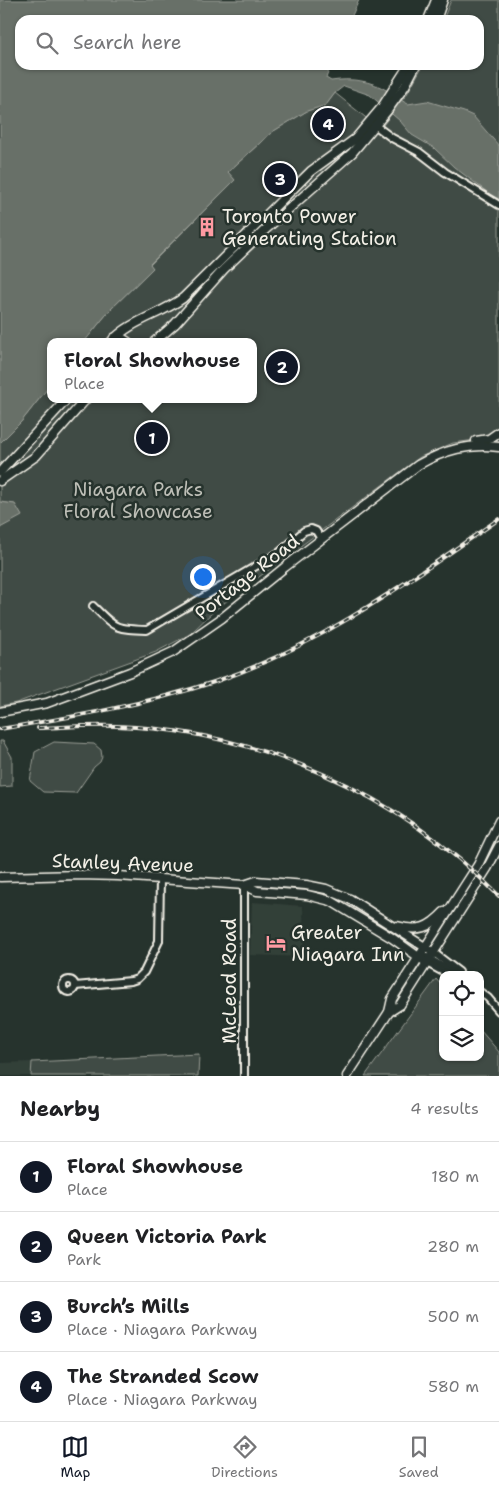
<!DOCTYPE html>
<meta charset="utf-8">
<style>
:root{--surface:#fff;--page:#f2f2f2;--text:#202124;--muted:#757577;--line:#e0e0e0;--accent:#111827}
body{margin:0;font-family:"Shantell Sans",sans-serif;background:var(--page);color:var(--text)}
.controls{position:absolute;right:15px;bottom:15px;display:grid;overflow:hidden;border-radius:10px;box-shadow:0 1px 4px #0004}
.controls button{width:45px;height:45px;display:grid;place-items:center;padding:0;border:0;border-bottom:1px solid var(--line);background:var(--surface);color:var(--text);font:25px sans-serif}
.you{position:absolute;left:202px;top:576px;width:18px;height:18px;margin:-12px;border:4px solid #fff;border-radius:50%;background:#1a73e8;box-shadow:0 0 0 8px #1a73e833}
.badge{display:grid;place-items:center;width:32px;height:32px;border-radius:50%;background:var(--accent);color:#fff;font-size:16px;font-weight:700}
.pin{position:absolute;translate:-50% -50%;border:2px solid #fff;box-shadow:0 1px 5px #0006}
.popup{position:absolute;left:47px;top:338px;width:210px;height:65px;box-sizing:border-box;display:grid;place-content:center;border-radius:10px;background:var(--surface);filter:drop-shadow(0 1px 4px #0005);font-size:16px;white-space:nowrap;color:var(--muted)}
.popup b{font-size:19px;color:var(--text)}
.popup::after{content:'';position:absolute;left:50%;top:100%;margin-left:-10px;border:10px solid transparent;border-top-color:var(--surface)}
.list{margin:0;padding:0;list-style:none}
h2{display:flex;justify-content:space-between;align-items:center;height:65px;margin:0;padding:0 20px;font-size:21px}
h2 small{font-size:16px;font-weight:400;color:var(--muted)}
.list li{display:grid;grid-template-columns:32px 1fr auto;gap:15px;align-items:center;box-sizing:border-box;height:70px;padding:0 20px;border-top:1px solid var(--line)}
.list b{display:block;font-size:19px;white-space:nowrap}
.list p{margin:0;font-size:16px;white-space:nowrap;color:var(--muted)}
.list em{font-size:16px;font-style:normal;color:var(--muted)}
.icon{flex:none;width:28px;height:28px;fill:none;stroke:currentColor;stroke-width:2;stroke-linecap:round;stroke-linejoin:round}
.map{position:relative;flex:none;width:499px;height:1076px;overflow:hidden}
.search{position:absolute;background:var(--surface);box-shadow:0 1px 4px #0004;left:15px;right:15px;top:15px;height:55px;display:flex;align-items:center;gap:12px;box-sizing:border-box;padding:0 18px;border-radius:15px;color:var(--muted);font-size:19px}
.sheet{height:345px;background:var(--surface)}
nav{display:flex;justify-content:space-around;align-items:center;box-sizing:border-box;height:70px;border-top:1px solid var(--line);background:var(--surface);font-size:14px;color:var(--muted)}
nav a{display:grid;justify-items:center;gap:2px}
nav .on{color:var(--accent)}
.map>svg:first-child{display:block}
.built{fill:#333f39}
.green{fill:#414b45;stroke:#9a9e96}
.water{fill:#676f68;stroke:#9fa39b}
.lines{fill:none;stroke-linecap:round;stroke-linejoin:round}
.minor-casing{stroke:#f4f1e8;stroke-width:10}
.major-casing{stroke:#f4f1e8;stroke-width:11}
.minor{stroke:#26332d;stroke-width:6}
.major{stroke:#26332d;stroke-width:8}
.rail-casing{stroke:#f4f1e8;stroke-width:4}
.rail{stroke:#26332d;stroke-width:2;stroke-dasharray:5.5;stroke-linecap:butt}
.labels{text-anchor:middle;dominant-baseline:central;stroke-width:5;stroke-linejoin:round;paint-order:stroke}
.poi-label{font-size:19px;fill:#f4f1e8;stroke:#26332d;text-anchor:start}
.park-label{font-size:19px;fill:#bebfb7;stroke:#26332d}
.street-label{font-size:19px;fill:#f4f1e8;stroke:#26332d}
</style>
<div class="map">
<svg width="499" height="1076" viewBox="0 0 499 1076">
<rect width="100%" height="100%" fill="#26332d"/>
<filter id="ink" filterUnits="userSpaceOnUse"><feTurbulence type="fractalNoise" baseFrequency=".02" numOctaves="2"/><feDisplacementMap in="SourceGraphic" scale="10" xChannelSelector="R" yChannelSelector="G"/><feConvolveMatrix kernelMatrix="1 2 1 2 8 2 1 2 1" color-interpolation-filters="sRGB"/></filter>
<g filter="url(#ink)">
<!-- built -->
<g class="built">
<polygon points="252,902 303,906 304,957 250,955"/>
<polygon points="32,1062 31,1076 0,1076 0,1063"/>
</g>
<!-- green -->
<g class="green">
<polygon points="451,0 499,0 499,430 483,439 453,443 420,457 216,609 190,634 156,652 16,703 0,706 0,527 21,515 14,504 0,502 0,443 21,422 51,384 51,399 253,399 253,342 84,342 110,310 153,268 150,265 235,180 227,173 272,132 307,111 326,105 335,93 380,129 407,94 423,65 479,65 479,20 443,20"/>
<polygon points="0,741 3,741 12,757 12,786 0,787"/>
<polygon points="54,742 94,744 101,750 102,757 100,762 94,767 76,793 43,792 30,781 35,752"/>
<polygon points="436,979 443,987 443,1057 480,1057 480,1030 499,1052 499,1076 365,1076"/>
<polygon points="199,1054 198,1076 31,1076 32,1062"/>
</g>
<!-- water -->
<g class="water">
<path d="M0,0H359L350,20H20V65H34L33,68H49L51,65H331L326,78L331,81C351,78 370,80 388,91C395,95 401,101 408,104L427,101L464,112L473,116L499,146V199L491,195L454,167L434,148L412,135L400,121L370,95L344,86L335,93L326,105L307,111L272,132L228,172L235,180L150,264L153,268L110,310L84,342H51V384L21,422L0,443Z"/>
<polygon points="0,502 15,504 22,516 0,528"/>
</g>
<g class="lines">
<defs>
<g id="minor">
<polyline points="372,123 392,138 419,152 445,172 499,205"/>
<path d="M93,606C116,629 115,629 147,630L280,552L304,531L311,529L316,531L321,539"/>
<polyline points="434,953 459,972"/>
<polyline points="419,957 427,957 457,975"/>
<polyline points="427,963 449,975"/>
<circle cx="69" cy="986" r="6"/>
<polyline points="75,986 131,981 137,979 144,972 159,941 160,879"/>
<polyline points="480,992 488,998 499,1011"/>
<polyline points="244,1076 244,885"/>
</g>
<g id="major">
<polyline points="428,20 436,0"/>
<polyline points="436,20 443,0"/>
<polyline points="114,338 120,337 128,342"/>
<path d="M111,342C131,320 160,315 183,298L311,171L355,139L382,107L409,65"/>
<polyline points="154,342 175,324 224,269 265,230 352,153 387,111 405,86 416,65"/>
<polyline points="476,441 489,439 499,432"/>
<polyline points="0,472 67,399"/>
<polyline points="0,481 36,456 86,399"/>
<path d="M0,712L47,703L130,672L173,652L222,618L285,567L418,465C444,450 469,443 499,447"/>
<polyline points="0,877 80,875 118,876 244,885 257,891 307,895 331,901 392,938 427,963"/>
<polyline points="244,885 256,881 306,885 326,889 350,899 434,953"/>
<path d="M397,926C419,932 429,928 444,912"/>
<polyline points="389,1012 400,1005 488,867 499,846"/>
<polyline points="347,1076 389,1012 392,999 478,865 499,821"/>
</g>
</defs>
<!-- minor casing -->
<use href="#minor" class="minor-casing"/>
<!-- major casing -->
<use href="#major" class="major-casing"/>
<!-- minor -->
<use href="#minor" class="minor"/>
<!-- major -->
<use href="#major" class="major"/>
<defs>
<g id="rail">
<path d="M38,728C64,727 91,725 117,726C260,731 399,794 499,896"/>
<path d="M0,729C72,717 144,705 214,682C318,647 409,581 499,519"/>
</g>
</defs>
<!-- rail casing -->
<use href="#rail" class="rail-casing"/>
<!-- rail -->
<use href="#rail" class="rail"/>
</g>
</g>
<!-- icons -->
<defs>
<symbol id="building-bare" viewBox="-9 -9 18 18"><path d="M-4-6H4V6H1V3H-1V6H-4ZM-2.5-4.3h1.7v1.8h-1.7ZM.8-4.3h1.7v1.8H.8ZM-2.5-1h1.7V.8h-1.7ZM.8-1h1.7V.8H.8Z" fill="#ff9aa2" stroke="#26332d" stroke-width="2.5" paint-order="stroke"/></symbol>
<symbol id="hotel-bare" viewBox="-9 -9 18 18"><path d="M-6-4.5h1.5V1H6V5H4.5V3h-9V5H-6ZM-4 0a1.8 1.8 0 1 1 3.6 0ZM.5 0V-2.5h3Q6-2.5 6 0Z" fill="#ff9aa2" stroke="#26332d" stroke-width="2.5" paint-order="stroke"/></symbol>
</defs>
<g fill-rule="evenodd">
<use href="#building-bare" x="193" y="213" width="28" height="28"/>
<use href="#hotel-bare" x="262" y="929" width="28" height="28"/>
</g>
<g class="labels">
<!-- poi labels -->
<g class="poi-label">
<text x="222" y="216">Toronto Power<tspan x="222" dy="22">Generating Station</tspan></text>
<text x="291" y="932">Greater<tspan x="291" dy="22">Niagara Inn</tspan></text>
</g>
<!-- park labels -->
<g class="park-label">
<text x="138" y="489">Niagara Parks<tspan x="138" dy="22">Floral Showcase</tspan></text>
</g>
<!-- street labels -->
<g class="street-label">
<text transform="translate(247 577) rotate(-38)">Portage Road</text>
<text transform="translate(123 863) rotate(2)">Stanley Avenue</text>
<text transform="translate(229 981) rotate(-90)">McLeod Road</text>
</g>
</g>
</svg>
<div class="controls">
<button><svg class="icon" aria-label="locate" viewBox="0 0 24 24"><circle cx="12" cy="12" r="6"/><path d="M12 2v4M12 18v4M2 12h4M18 12h4"/></svg></button>
<button><svg class="icon" aria-label="layers" viewBox="0 0 24 24"><path d="M12 4l9 5-9 5-9-5zM3 14l9 5 9-5"/></svg></button>
</div>
<div class="you"></div>
<div class="pin badge" style="left:152px;top:438px">1</div>
<div class="popup"><b>Floral Showhouse</b>Place</div>
<div class="pin badge" style="left:282px;top:367px">2</div>
<div class="pin badge" style="left:280px;top:179px">3</div>
<div class="pin badge" style="left:328px;top:124px">4</div>
<div class="search"><svg class="icon" aria-label="search" viewBox="0 0 24 24"><circle cx="10" cy="10" r="6"/><path d="M15 15l6 6"/></svg>Search here</div>
</div>
<section class="sheet">
<h2>Nearby<small>4 results</small></h2>
<ul class="list">
<li><span class="badge">1</span><div><b>Floral Showhouse</b><p>Place</p></div><em>180 m</em></li>
<li><span class="badge">2</span><div><b>Queen Victoria Park</b><p>Park</p></div><em>280 m</em></li>
<li><span class="badge">3</span><div><b>Burch’s Mills</b><p>Place · Niagara Parkway</p></div><em>500 m</em></li>
<li><span class="badge">4</span><div><b>The Stranded Scow</b><p>Place · Niagara Parkway</p></div><em>580 m</em></li>
</ul>
</section>
<nav>
<a class="on"><svg class="icon" aria-label="map" viewBox="0 0 24 24"><path d="M3 6l6-2 6 2 6-2v14l-6 2-6-2-6 2zM9 4v14M15 6v14"/></svg>Map</a>
<a><svg class="icon" aria-label="directions" viewBox="0 0 24 24"><path d="M12 3l9 9-9 9-9-9zM9 14v-3h6M13 9l2 2-2 2"/></svg>Directions</a>
<a><svg class="icon" aria-label="saved" viewBox="0 0 24 24"><path d="M7 4h10v16l-5-4-5 4z"/></svg>Saved</a>
</nav>
